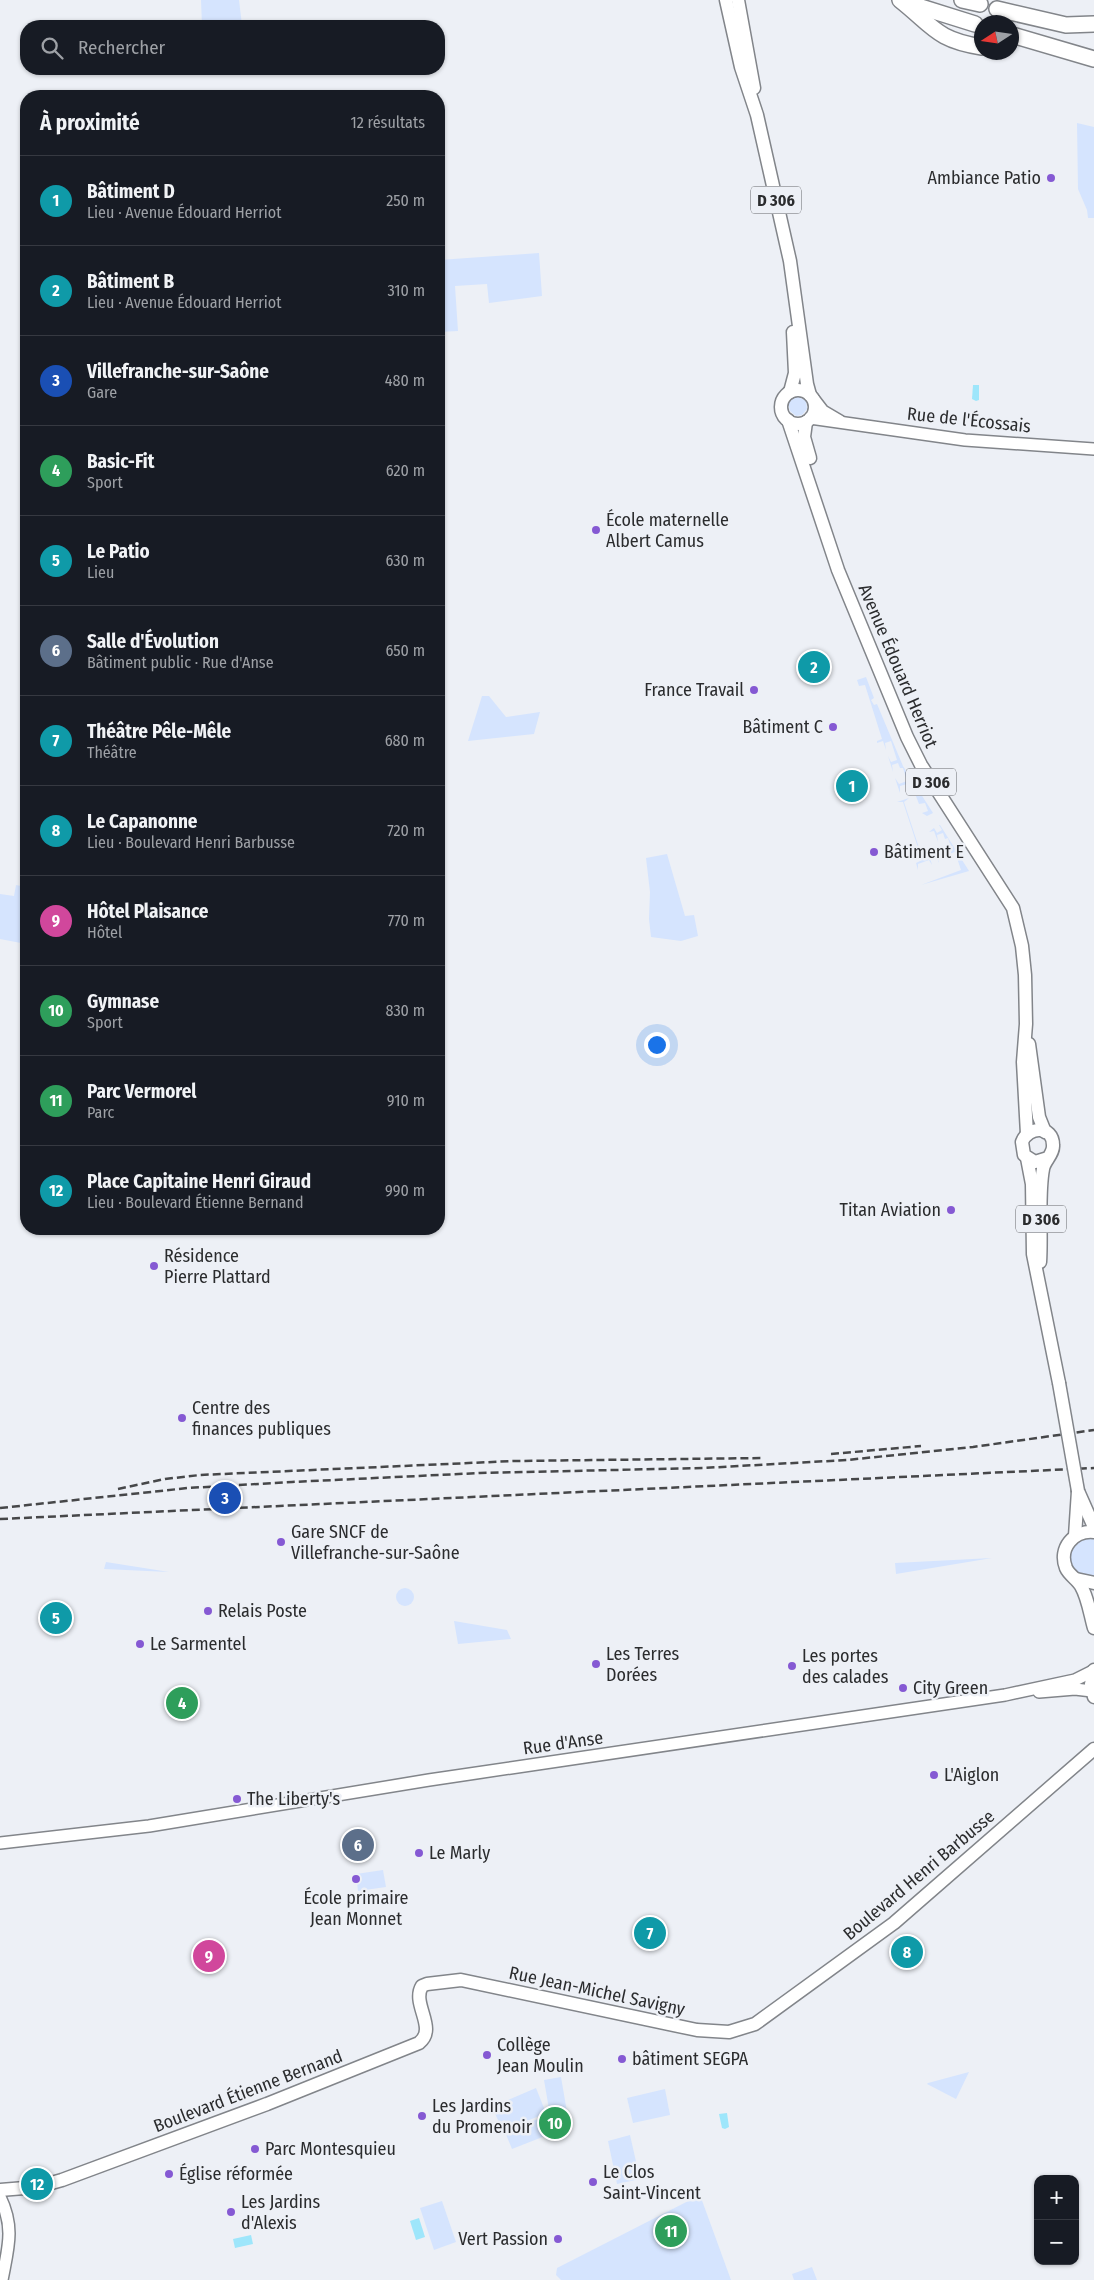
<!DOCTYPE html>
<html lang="fr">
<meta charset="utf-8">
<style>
:root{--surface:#171b24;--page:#20242c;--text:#f1f3f6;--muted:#9ea1a6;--line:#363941;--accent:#8559d3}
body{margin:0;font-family:"Fira Sans Condensed",sans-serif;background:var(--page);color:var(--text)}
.controls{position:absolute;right:15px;bottom:15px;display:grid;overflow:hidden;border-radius:10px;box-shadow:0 1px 4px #0004}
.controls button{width:45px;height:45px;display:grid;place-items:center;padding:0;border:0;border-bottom:1px solid var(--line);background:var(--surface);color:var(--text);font:25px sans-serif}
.compass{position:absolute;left:974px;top:15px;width:45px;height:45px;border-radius:50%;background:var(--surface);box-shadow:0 1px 4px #0004;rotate:258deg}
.you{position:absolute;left:656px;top:1044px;width:18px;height:18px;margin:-12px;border:4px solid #fff;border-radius:50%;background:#1a73e8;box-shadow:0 0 0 8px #1a73e833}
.badge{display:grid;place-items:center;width:32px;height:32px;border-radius:50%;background:var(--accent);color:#fff;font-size:16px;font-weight:700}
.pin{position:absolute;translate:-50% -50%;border:2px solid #fff;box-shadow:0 1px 5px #0006}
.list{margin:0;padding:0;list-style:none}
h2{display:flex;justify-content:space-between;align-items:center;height:65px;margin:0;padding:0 20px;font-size:21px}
h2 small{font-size:16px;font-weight:400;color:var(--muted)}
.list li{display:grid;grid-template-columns:32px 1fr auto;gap:15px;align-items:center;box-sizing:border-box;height:90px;padding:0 20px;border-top:1px solid var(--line)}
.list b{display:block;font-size:19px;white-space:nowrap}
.list p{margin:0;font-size:16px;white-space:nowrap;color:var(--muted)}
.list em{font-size:16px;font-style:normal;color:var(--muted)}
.icon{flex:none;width:28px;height:28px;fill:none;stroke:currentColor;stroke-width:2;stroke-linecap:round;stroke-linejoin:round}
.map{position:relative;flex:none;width:1094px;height:2280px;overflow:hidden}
.search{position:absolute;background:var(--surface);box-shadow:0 1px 4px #0004;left:20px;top:20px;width:425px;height:55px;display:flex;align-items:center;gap:12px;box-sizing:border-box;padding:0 18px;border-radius:20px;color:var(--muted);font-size:19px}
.panel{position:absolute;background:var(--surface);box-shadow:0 1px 4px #0004;left:20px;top:90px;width:425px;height:1145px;border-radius:20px}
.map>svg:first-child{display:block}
.green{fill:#d5e4fe}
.water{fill:#9ee6fb}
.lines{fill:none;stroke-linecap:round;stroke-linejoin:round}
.secondary-casing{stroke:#82858a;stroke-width:14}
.primary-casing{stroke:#82858a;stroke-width:15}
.highway-casing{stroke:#82858a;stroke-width:18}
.secondary{stroke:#fff;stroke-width:11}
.primary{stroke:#fff;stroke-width:12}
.highway{stroke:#fff;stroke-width:15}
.rail{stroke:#464749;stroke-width:2.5;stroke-dasharray:8 4;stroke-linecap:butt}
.primary-bridge-casing{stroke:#82858a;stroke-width:15;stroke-linecap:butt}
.primary-bridge{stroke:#fff;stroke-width:12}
.poi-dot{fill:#8559d3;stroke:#edf0f6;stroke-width:2}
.labels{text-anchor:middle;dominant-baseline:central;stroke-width:5;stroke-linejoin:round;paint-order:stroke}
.shield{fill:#edf0f6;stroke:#65676a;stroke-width:1}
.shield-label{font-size:16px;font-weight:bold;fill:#2b2c2e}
.poi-label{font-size:18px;fill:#2b2c2e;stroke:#edf0f6;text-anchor:start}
.street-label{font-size:18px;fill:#2b2c2e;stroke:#edf0f6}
</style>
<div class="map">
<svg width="1094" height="2280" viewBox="0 0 1094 2280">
<rect width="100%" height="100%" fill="#edf0f6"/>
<!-- green -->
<g class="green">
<polygon points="201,0 239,0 242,25 202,26"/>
<polygon points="1077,123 1094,127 1094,218 1088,218 1087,210 1078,189"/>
<polygon points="539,253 542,296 489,303 487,284 455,286 458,331 439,332 439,260"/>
<polygon points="794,397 799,397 806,401 807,409 802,415 796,416 790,411 788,402"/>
<polygon points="866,677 874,698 871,700 874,705 877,704 903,766 933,813 927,816 922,813 928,811 925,803 919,804 911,783 900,786 900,793 895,778 899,784 907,781 903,768 900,768 898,763 892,765 893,772 888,756 891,762 897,760 891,741 885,743 886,750 883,741 877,743 877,741 882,739 865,685 859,686 857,680"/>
<polygon points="482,696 489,696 506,717 540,712 534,734 468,741"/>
<polygon points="909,798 904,802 923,860 930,858 932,865 929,860 918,864 918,870 916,863 922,860 903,802 897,802"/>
<polygon points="939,825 940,825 969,871 921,885 961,870 955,852 938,857 939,863 936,856 942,854 940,848 943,854 952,851 948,838 945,839 943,833 937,835 938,842 934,831 929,832 934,828 937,833 942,830"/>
<polygon points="667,854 685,916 694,915 698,936 681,941 651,937 649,919 650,892 646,858"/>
<polygon points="16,885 26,887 26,944 0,939 0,894 14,896"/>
<path d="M1088,1538L1094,1539V1576C1066,1579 1061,1547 1088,1538Z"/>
<polygon points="992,1558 896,1574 895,1563"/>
<polygon points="106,1562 169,1572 104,1569"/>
<circle cx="405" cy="1597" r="9"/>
<polygon points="454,1621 507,1630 511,1639 458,1644"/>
<polygon points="383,1870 386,1887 358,1891 356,1874"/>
<polygon points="969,2072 956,2099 927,2084 928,2083"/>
<polygon points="561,2077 567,2112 550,2115 544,2080"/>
<polygon points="536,2088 546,2113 503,2131 492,2107"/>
<polygon points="665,2089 670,2115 633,2123 627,2098"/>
<polygon points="538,2119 545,2136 512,2149 505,2132"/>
<polygon points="630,2135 640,2179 617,2184 608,2141"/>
<polygon points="700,2195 731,2280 561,2280 556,2275 557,2268"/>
<polygon points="442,2201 456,2242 434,2250 420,2208"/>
<polygon points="812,2267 817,2280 794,2280 792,2274"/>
</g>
<!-- water -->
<g class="water">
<polygon points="973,385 979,385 979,400 976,401 972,399"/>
<polygon points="727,2113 729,2127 725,2129 722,2128 719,2114"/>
<polygon points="419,2218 425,2237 416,2240 410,2221"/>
<polygon points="251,2235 253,2244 235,2248 233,2239"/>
</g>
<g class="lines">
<defs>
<g id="secondary">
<polyline points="813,398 823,411 840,421"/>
<polyline points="810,418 965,440 1094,449"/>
<polyline points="1039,1692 1075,1689 1092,1691"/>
<polyline points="0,1843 149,1826 429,1780 1005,1695 1075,1680 1093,1671"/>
<path d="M0,2197C15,2228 8,2248 2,2280"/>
</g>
<g id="primary">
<polyline points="726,0 741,67 757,115 790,261 807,384 810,395"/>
<polyline points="738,0 754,88"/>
<circle cx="798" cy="407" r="17"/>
<polyline points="790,392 795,373 793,332"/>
<polyline points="788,420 838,570 907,737 921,765 1013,908 1022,946 1025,975 1026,1024 1023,1062 1027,1134"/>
<polyline points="806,422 804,437 810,458"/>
<polyline points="1029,1044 1039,1117 1045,1132"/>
<polyline points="1027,1158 1032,1184 1033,1254 1059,1383"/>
<path d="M1040,1262C1042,1234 1038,1195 1043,1169C1044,1161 1054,1154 1053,1145C1053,1125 1028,1126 1022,1142L1024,1155L1035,1162L1048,1158"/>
<polyline points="1078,1491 1094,1527"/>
<path d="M1094,1532C1074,1530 1058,1548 1066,1568C1069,1575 1077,1579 1081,1586C1088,1598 1090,1614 1094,1628"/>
<polyline points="1075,1536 1078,1491"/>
<polyline points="1076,1579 1094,1583"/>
<polyline points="1094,1670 1091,1684 1094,1697"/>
<path d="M0,2190L37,2187L62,2180L267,2104L419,2043C438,2028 411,2004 422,1986L427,1984L461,1980L697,2030L729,2032L755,2024L894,1923L1094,1749"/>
</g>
<g id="highway">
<path d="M900,0C933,26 936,40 982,47"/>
<polyline points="962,0 980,4"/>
<polyline points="908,3 975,24"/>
<polyline points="997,9 1066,25 1094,24"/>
<polyline points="1012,35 1094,59"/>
</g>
</defs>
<!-- secondary casing -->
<use href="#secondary" class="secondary-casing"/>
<!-- primary casing -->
<use href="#primary" class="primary-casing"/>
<!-- highway casing -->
<use href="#highway" class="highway-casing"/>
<!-- secondary -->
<use href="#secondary" class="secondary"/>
<!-- primary -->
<use href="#primary" class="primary"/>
<!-- highway -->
<use href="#highway" class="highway"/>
<!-- rail -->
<g class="rail">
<polyline points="831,1454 921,1446"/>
<polyline points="118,1489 165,1479 200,1475 514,1461 764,1458"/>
<polyline points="0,1508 188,1488 292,1482 480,1473 703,1468 847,1460 973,1447 1094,1430"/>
<polyline points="0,1519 1094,1468"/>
</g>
<defs>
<polyline id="primary-bridge" points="1059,1383 1078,1491"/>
</defs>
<!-- primary-bridge casing -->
<use href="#primary-bridge" class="primary-bridge-casing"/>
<!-- primary-bridge -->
<use href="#primary-bridge" class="primary-bridge"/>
</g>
<!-- markers -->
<g class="poi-dot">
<circle cx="1051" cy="178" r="5"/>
<circle cx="596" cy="530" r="5"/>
<circle cx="754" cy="690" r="5"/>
<circle cx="833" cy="727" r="5"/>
<circle cx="874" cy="852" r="5"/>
<circle cx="951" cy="1210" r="5"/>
<circle cx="154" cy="1266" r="5"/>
<circle cx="182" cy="1418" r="5"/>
<circle cx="281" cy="1542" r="5"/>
<circle cx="208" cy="1611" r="5"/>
<circle cx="140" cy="1644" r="5"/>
<circle cx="596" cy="1664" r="5"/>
<circle cx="792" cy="1666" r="5"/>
<circle cx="903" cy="1688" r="5"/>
<circle cx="934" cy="1775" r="5"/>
<circle cx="237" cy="1799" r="5"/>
<circle cx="419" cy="1853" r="5"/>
<circle cx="356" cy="1879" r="5"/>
<circle cx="487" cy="2055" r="5"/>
<circle cx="622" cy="2059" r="5"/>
<circle cx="422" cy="2116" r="5"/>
<circle cx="255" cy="2149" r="5"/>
<circle cx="169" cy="2174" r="5"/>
<circle cx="593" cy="2182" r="5"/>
<circle cx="231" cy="2212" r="5"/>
<circle cx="558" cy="2239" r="5"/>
</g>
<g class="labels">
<!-- shield labels -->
<g class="shield">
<rect x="751" y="186.5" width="50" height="27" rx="4"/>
<rect x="906" y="768.5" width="50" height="27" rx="4"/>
<rect x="1016" y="1205.5" width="50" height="27" rx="4"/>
</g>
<g class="shield-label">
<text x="776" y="200">D 306</text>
<text x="931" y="782">D 306</text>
<text x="1041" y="1219">D 306</text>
</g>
<!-- poi labels -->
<g class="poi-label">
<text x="1041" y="178" text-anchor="end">Ambiance Patio</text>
<text x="606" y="520">École maternelle<tspan x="606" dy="21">Albert Camus</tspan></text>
<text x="744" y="690" text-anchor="end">France Travail</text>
<text x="823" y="727" text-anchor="end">Bâtiment C</text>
<text x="884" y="852">Bâtiment E</text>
<text x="941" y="1210" text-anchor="end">Titan Aviation</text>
<text x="164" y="1256">Résidence<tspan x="164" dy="21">Pierre Plattard</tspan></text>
<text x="192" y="1408">Centre des<tspan x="192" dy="21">finances publiques</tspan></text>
<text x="291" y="1532">Gare SNCF de<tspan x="291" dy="21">Villefranche-sur-Saône</tspan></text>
<text x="218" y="1611">Relais Poste</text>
<text x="150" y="1644">Le Sarmentel</text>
<text x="606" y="1654">Les Terres<tspan x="606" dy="21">Dorées</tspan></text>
<text x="802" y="1656">Les portes<tspan x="802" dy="21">des calades</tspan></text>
<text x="913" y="1688">City Green</text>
<text x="944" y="1775">L'Aiglon</text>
<text x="247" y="1799">The Liberty's</text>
<text x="429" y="1853">Le Marly</text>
<text x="356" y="1898" text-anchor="middle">École primaire<tspan x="356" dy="21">Jean Monnet</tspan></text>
<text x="497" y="2045">Collège<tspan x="497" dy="21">Jean Moulin</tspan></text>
<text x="632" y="2059">bâtiment SEGPA</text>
<text x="432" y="2106">Les Jardins<tspan x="432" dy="21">du Promenoir</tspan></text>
<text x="265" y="2149">Parc Montesquieu</text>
<text x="603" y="2172">Le Clos<tspan x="603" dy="21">Saint-Vincent</tspan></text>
<text x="179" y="2174">Église réformée</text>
<text x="241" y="2202">Les Jardins<tspan x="241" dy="21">d'Alexis</tspan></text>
<text x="548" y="2239" text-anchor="end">Vert Passion</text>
</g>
<!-- street labels -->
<g class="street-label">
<text transform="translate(969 420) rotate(6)">Rue de l'Écossais</text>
<text transform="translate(898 666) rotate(67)">Avenue Édouard Herriot</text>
<text transform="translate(563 1743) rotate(-8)">Rue d'Anse</text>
<text transform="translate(919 1875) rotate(-40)">Boulevard Henri Barbusse</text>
<text transform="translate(597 1991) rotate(12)">Rue Jean-Michel Savigny</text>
<text transform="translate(248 2091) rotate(-21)">Boulevard Étienne Bernand</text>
</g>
</g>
</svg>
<div class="controls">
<button>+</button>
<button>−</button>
</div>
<svg class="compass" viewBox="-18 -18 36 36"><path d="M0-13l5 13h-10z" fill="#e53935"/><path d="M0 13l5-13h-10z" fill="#9ea1a6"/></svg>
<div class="you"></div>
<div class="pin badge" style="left:852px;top:786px;background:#0f9aa8">1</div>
<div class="pin badge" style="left:814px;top:667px;background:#0f9aa8">2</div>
<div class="pin badge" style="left:225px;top:1498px;background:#1a4fb4">3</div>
<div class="pin badge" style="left:182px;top:1703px;background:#2e9e5b">4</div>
<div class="pin badge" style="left:56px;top:1618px;background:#0f9aa8">5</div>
<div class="pin badge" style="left:358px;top:1845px;background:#5c6f8a">6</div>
<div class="pin badge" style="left:650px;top:1933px;background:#0f9aa8">7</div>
<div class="pin badge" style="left:907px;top:1952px;background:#0f9aa8">8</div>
<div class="pin badge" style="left:209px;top:1956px;background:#d1479c">9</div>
<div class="pin badge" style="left:555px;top:2123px;background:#2e9e5b">10</div>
<div class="pin badge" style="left:671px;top:2231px;background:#2e9e5b">11</div>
<div class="pin badge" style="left:37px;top:2184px;background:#0f9aa8">12</div>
<div class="search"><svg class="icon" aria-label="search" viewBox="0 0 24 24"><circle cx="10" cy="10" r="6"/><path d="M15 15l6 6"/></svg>Rechercher</div>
<section class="panel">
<h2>À proximité<small>12 résultats</small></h2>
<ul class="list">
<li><span class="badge" style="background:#0f9aa8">1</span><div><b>Bâtiment D</b><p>Lieu · Avenue Édouard Herriot</p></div><em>250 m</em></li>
<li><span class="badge" style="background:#0f9aa8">2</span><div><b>Bâtiment B</b><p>Lieu · Avenue Édouard Herriot</p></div><em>310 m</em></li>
<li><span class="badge" style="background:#1a4fb4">3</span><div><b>Villefranche-sur-Saône</b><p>Gare</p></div><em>480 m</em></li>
<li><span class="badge" style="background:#2e9e5b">4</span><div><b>Basic-Fit</b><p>Sport</p></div><em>620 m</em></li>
<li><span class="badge" style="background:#0f9aa8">5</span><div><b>Le Patio</b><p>Lieu</p></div><em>630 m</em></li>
<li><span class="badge" style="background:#5c6f8a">6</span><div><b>Salle d'Évolution</b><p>Bâtiment public · Rue d'Anse</p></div><em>650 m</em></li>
<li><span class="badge" style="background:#0f9aa8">7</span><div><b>Théâtre Pêle-Mêle</b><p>Théâtre</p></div><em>680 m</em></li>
<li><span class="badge" style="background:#0f9aa8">8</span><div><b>Le Capanonne</b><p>Lieu · Boulevard Henri Barbusse</p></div><em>720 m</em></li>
<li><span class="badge" style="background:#d1479c">9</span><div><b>Hôtel Plaisance</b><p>Hôtel</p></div><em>770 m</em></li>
<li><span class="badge" style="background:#2e9e5b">10</span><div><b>Gymnase</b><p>Sport</p></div><em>830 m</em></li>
<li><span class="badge" style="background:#2e9e5b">11</span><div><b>Parc Vermorel</b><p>Parc</p></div><em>910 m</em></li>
<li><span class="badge" style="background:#0f9aa8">12</span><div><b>Place Capitaine Henri Giraud</b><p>Lieu · Boulevard Étienne Bernand</p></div><em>990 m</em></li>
</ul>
</section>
</div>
